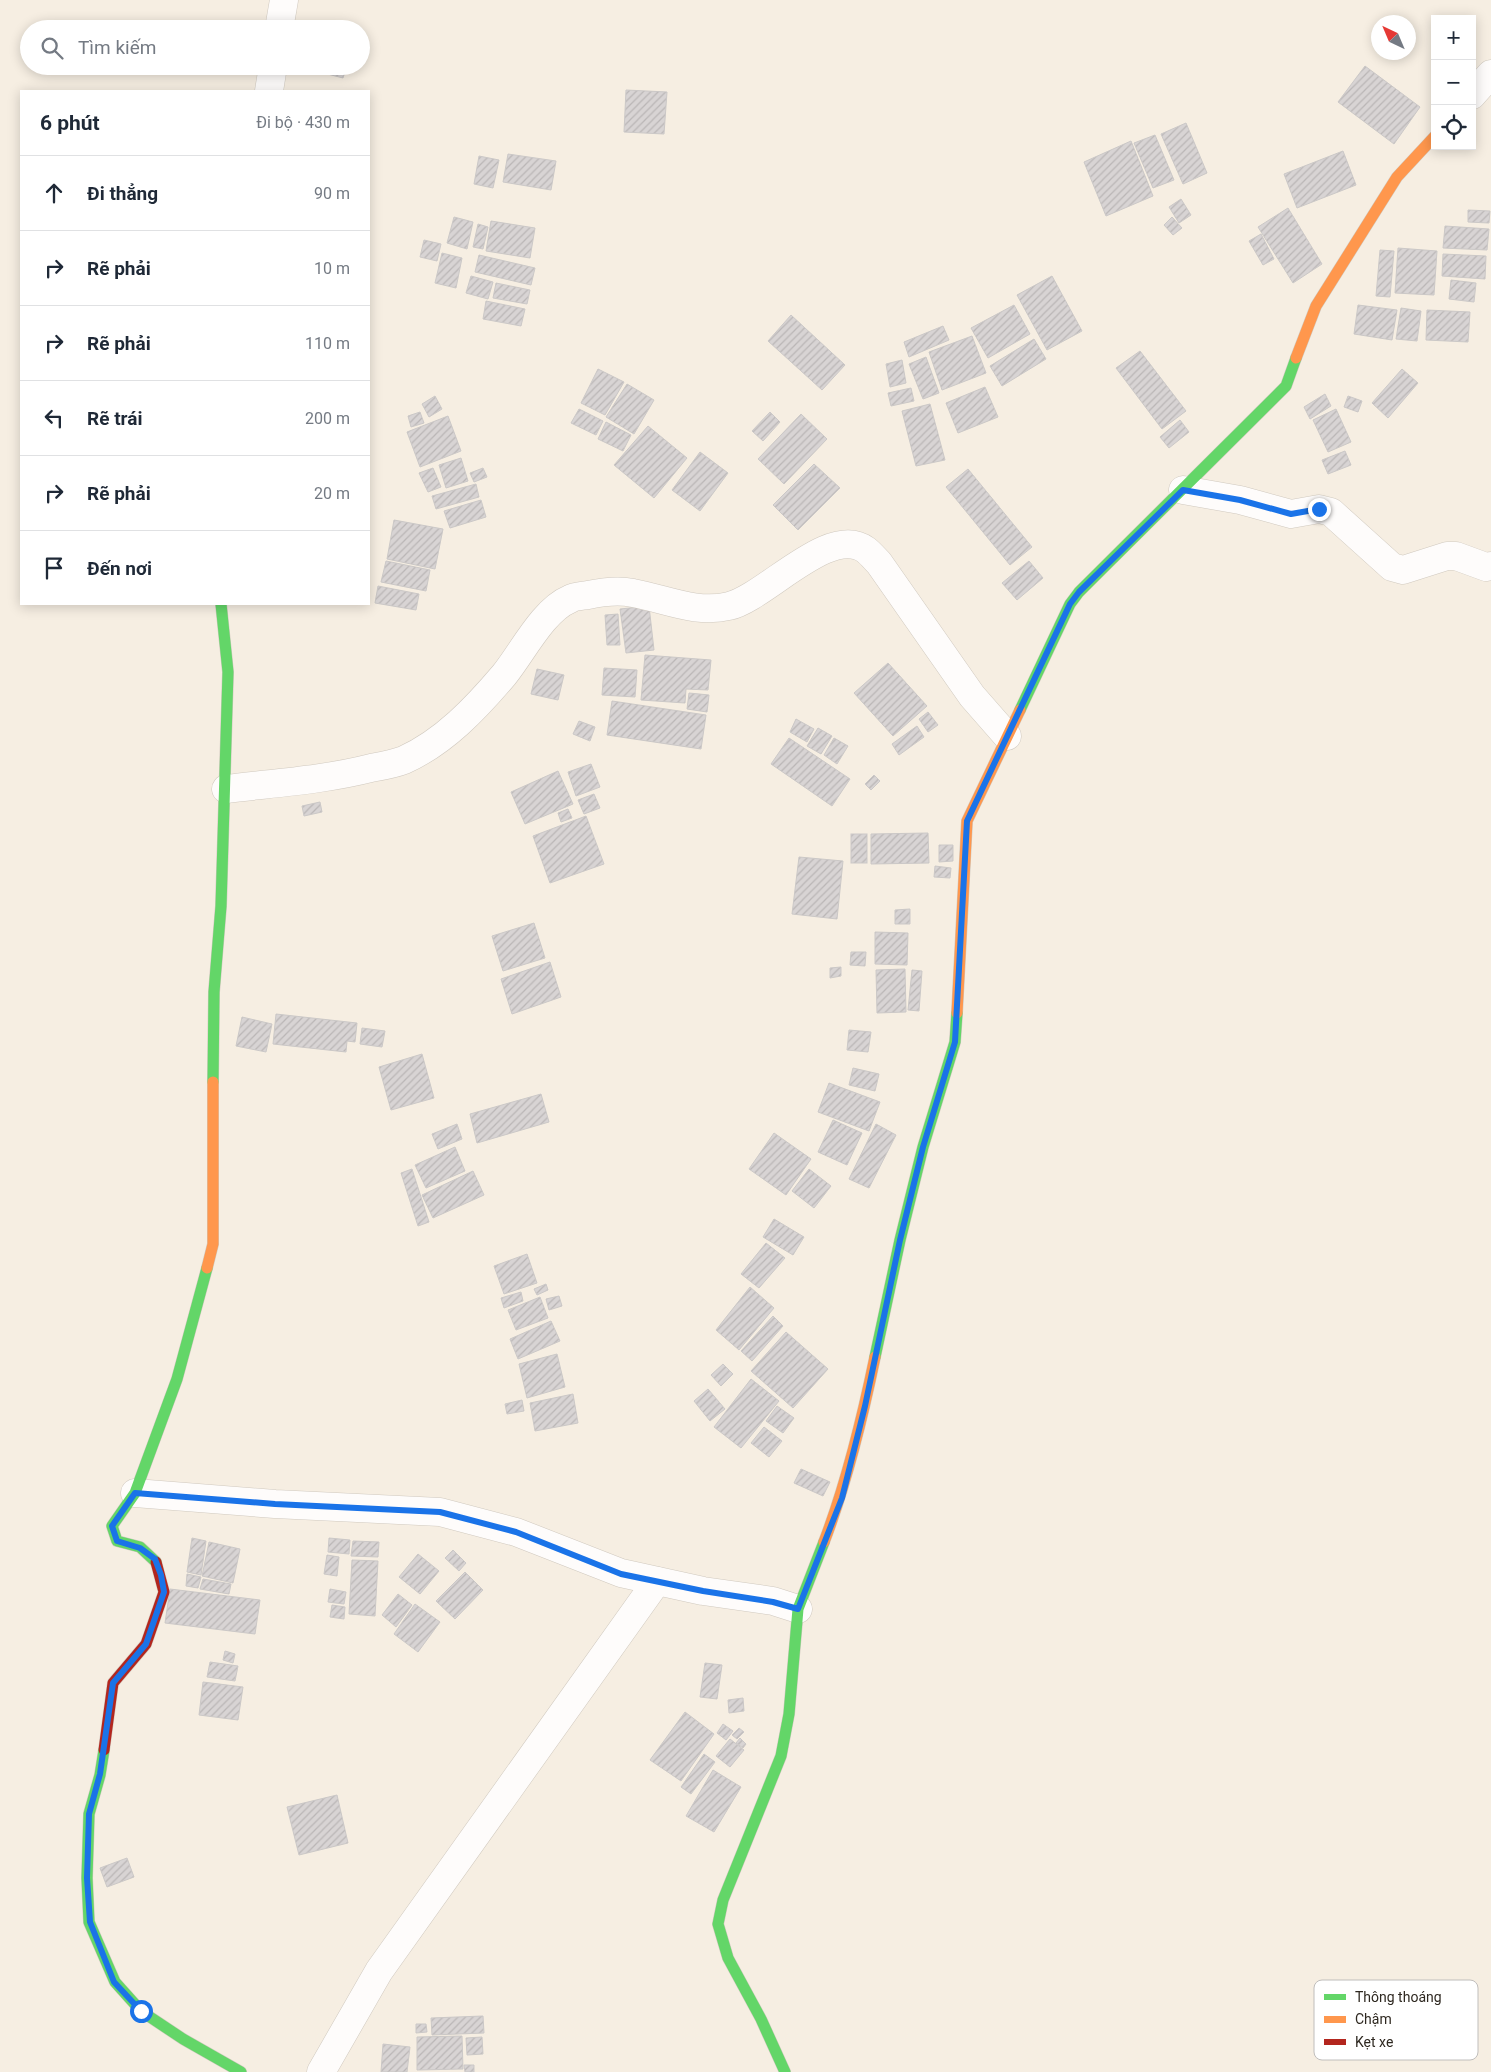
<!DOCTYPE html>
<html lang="vi">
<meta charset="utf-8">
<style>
:root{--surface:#fff;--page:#f2f2f3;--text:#1f2937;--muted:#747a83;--line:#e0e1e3}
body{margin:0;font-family:Roboto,sans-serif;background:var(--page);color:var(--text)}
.controls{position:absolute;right:15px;top:15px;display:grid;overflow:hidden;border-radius:0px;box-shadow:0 2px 12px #0003}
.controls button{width:45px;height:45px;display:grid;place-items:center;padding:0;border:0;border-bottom:1px solid var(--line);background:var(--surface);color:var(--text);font:25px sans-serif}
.compass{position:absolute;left:1371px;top:15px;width:45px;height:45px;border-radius:50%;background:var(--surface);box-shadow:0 2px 12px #0003;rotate:316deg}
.stop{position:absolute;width:15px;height:15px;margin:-11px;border:4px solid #1a73e8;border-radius:50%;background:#fff}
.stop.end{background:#1a73e8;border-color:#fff;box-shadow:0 1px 5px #0008}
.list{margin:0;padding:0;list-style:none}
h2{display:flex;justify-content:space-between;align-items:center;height:65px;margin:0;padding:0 20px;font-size:21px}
h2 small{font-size:16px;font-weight:400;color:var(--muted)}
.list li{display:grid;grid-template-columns:32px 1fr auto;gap:15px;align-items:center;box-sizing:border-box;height:75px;padding:0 20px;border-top:1px solid var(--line)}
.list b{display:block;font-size:19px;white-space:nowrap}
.list em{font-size:16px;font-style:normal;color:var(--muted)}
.icon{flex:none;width:28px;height:28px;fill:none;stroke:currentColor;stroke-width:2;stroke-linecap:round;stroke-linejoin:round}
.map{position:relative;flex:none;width:1491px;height:2072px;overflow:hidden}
.search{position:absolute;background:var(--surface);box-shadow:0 2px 12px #0003;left:20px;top:20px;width:350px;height:55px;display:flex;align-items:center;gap:12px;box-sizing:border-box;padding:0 18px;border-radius:28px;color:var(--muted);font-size:19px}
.panel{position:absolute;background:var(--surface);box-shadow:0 2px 12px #0003;left:20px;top:90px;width:350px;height:515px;border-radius:0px}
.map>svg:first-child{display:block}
.building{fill:url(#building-hatch);stroke:#cbc8c7}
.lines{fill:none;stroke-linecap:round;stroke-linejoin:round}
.street-casing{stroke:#d0c9bf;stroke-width:29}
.fast-casing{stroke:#d0c9bf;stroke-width:12}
.slow-casing{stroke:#d0c9bf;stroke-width:12}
.jam-casing{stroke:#d0c9bf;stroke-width:12}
.street{stroke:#fefcfb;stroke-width:28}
.fast{stroke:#63d668;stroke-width:11}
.slow{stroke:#ff974d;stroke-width:11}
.jam{stroke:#b3261e;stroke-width:11}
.route{stroke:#1a73e8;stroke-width:6}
.key{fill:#fff;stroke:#c0bebc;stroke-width:1}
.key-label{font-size:14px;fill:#2e2820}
</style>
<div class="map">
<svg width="1491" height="2072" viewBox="0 0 1491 2072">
<defs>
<pattern id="building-hatch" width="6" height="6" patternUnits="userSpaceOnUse" patternTransform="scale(1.25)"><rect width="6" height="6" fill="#d8d4d4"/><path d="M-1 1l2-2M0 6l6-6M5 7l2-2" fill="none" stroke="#bab6b6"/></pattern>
</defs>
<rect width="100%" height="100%" fill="#f6eee2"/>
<!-- building -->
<g class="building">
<polygon points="313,66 347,66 343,78 312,70"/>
<polygon points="1365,66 1420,107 1394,144 1338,102"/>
<polygon points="626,90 667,92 664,134 624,132"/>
<polygon points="1186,123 1207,173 1183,184 1161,134"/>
<polygon points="1155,135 1174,180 1153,188 1134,143"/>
<polygon points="1131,141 1153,196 1106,216 1084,162"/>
<polygon points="1343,151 1356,185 1297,208 1284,174"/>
<polygon points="508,154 556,161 551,190 503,182"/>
<polygon points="479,156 499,160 493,188 474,184"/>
<polygon points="1181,199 1191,215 1179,223 1169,207"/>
<polygon points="1288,208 1322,264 1293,283 1258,227"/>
<polygon points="1468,210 1490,211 1489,223 1468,222"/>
<polygon points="454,217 473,222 467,249 447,243"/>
<polygon points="1172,217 1182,228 1173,235 1164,225"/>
<polygon points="491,221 535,228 530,258 486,251"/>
<polygon points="478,224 488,227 483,249 473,247"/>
<polygon points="1445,226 1489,229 1487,250 1443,248"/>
<polygon points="1261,234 1274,259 1263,265 1249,241"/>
<polygon points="424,240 441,244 437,261 420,257"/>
<polygon points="1398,248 1437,251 1434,295 1395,293"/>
<polygon points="1380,250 1394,251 1390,297 1376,296"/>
<polygon points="442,253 462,258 456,288 435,283"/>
<polygon points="1443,254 1486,256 1485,279 1442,276"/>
<polygon points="479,255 535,268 531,285 475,272"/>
<polygon points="471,276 493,282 488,299 466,293"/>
<polygon points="1052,276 1082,331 1047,350 1017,295"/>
<polygon points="1451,280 1476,283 1474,302 1449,299"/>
<polygon points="496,283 530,290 527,304 493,298"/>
<polygon points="486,301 525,309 521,326 483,319"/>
<polygon points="1014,305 1030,334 988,358 971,328"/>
<polygon points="1358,305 1397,310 1392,340 1354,334"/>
<polygon points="1401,308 1421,311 1417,341 1396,339"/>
<polygon points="1427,310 1470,312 1468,342 1426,340"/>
<polygon points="791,315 845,365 822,390 768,341"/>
<polygon points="943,326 949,340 909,357 904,342"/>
<polygon points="972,336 986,373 942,390 929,352"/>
<polygon points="1034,339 1046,359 1002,386 990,366"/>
<polygon points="1140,351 1186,411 1162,429 1116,368"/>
<polygon points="926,357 939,393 923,399 909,364"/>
<polygon points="902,360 906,383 890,387 886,364"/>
<polygon points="598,369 624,382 605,415 581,403"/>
<polygon points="1402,369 1418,383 1388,418 1372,403"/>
<polygon points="627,384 654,400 634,434 606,417"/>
<polygon points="985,387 998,417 958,433 946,403"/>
<polygon points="911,388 914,401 891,406 888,393"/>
<polygon points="1325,394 1331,406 1310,419 1304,407"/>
<polygon points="435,396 442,409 429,417 422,404"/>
<polygon points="1348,396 1362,401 1358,412 1344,407"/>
<polygon points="930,404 945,460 916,466 902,411"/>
<polygon points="579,409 603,421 596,435 571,423"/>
<polygon points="1336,409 1351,442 1328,452 1313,420"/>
<polygon points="420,412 424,423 411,427 408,416"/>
<polygon points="770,412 780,422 763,441 752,431"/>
<polygon points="801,414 827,439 784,484 758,459"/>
<polygon points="448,416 461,451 420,467 407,432"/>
<polygon points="1180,420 1189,432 1169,448 1160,437"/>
<polygon points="606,422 631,435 623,451 598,439"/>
<polygon points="648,426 687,458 654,498 614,465"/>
<polygon points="1345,451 1351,465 1328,474 1322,460"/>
<polygon points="700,452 728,473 700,511 672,490"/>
<polygon points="461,458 468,481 446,488 439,465"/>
<polygon points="814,464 840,488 798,530 773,505"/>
<polygon points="433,468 441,487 428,492 419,473"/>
<polygon points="483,468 487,477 474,482 470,473"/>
<polygon points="968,469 1032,547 1010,565 946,487"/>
<polygon points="476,484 479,497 436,509 432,496"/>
<polygon points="481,500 486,517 450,528 444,511"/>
<polygon points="394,520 443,529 435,569 387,559"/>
<polygon points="386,561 430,570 426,591 381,582"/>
<polygon points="1029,561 1043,578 1017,600 1002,583"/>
<polygon points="378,586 419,594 416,610 375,603"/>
<polygon points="649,606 654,650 626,653 620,609"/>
<polygon points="618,614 620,645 607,645 605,615"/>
<polygon points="645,655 711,660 708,690 686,689 685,703 641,700"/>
<polygon points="888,663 927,706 893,736 854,693"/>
<polygon points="604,668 637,670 635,697 602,695"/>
<polygon points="537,669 564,675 558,700 531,694"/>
<polygon points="689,693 709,695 707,712 687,709"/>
<polygon points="612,701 706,715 701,749 607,735"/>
<polygon points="928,712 938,725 928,732 919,719"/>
<polygon points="796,719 814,729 807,742 790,732"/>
<polygon points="579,721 595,727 590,741 573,734"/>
<polygon points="917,726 924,737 899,755 892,744"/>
<polygon points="818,728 832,736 821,754 807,746"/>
<polygon points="789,738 850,779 832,806 771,764"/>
<polygon points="834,738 848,746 837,764 824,755"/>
<polygon points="591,764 600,787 576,796 568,772"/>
<polygon points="558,771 573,804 525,824 511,792"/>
<polygon points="874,775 880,781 871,790 865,784"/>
<polygon points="594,794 600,808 584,814 578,800"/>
<polygon points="320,802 322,812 304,816 302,806"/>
<polygon points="568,809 572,818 561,822 558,813"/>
<polygon points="586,816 604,864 550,883 533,836"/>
<polygon points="928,833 929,863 871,864 871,834"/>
<rect x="851" y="834" width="16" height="29"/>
<polygon points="939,845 953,845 953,861 939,862"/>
<polygon points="799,857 843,861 837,919 792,914"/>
<polygon points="935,866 951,868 950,878 934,877"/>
<polygon points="910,909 910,924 895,924 895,910"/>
<polygon points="534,923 545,958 503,971 492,936"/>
<polygon points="875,932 908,933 907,965 875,964"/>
<polygon points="851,952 866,952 865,966 850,965"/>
<polygon points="550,962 561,997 512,1014 501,979"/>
<polygon points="841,967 841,976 830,978 830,968"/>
<polygon points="905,969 906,1012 877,1013 876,970"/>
<polygon points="912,970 922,971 919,1011 908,1010"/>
<polygon points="276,1014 357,1023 355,1042 347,1041 346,1052 273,1044"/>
<polygon points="242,1017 272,1024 266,1052 236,1046"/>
<polygon points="362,1028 385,1031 382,1047 360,1044"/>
<polygon points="849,1030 871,1032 868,1052 847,1050"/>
<polygon points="422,1054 434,1098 391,1110 379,1067"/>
<polygon points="853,1068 879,1074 875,1091 849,1085"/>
<polygon points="829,1083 880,1102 869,1131 818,1112"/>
<polygon points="541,1094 549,1122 477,1143 470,1114"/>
<polygon points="833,1120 862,1133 847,1165 818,1152"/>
<polygon points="457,1124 462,1139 438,1149 432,1134"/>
<polygon points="876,1124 896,1135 869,1188 849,1179"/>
<polygon points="774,1133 811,1159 786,1195 749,1169"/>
<polygon points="455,1147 465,1171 426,1188 415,1165"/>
<polygon points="412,1169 429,1222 418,1226 401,1173"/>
<polygon points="809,1169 831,1186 814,1208 792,1191"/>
<polygon points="473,1171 484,1195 433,1218 422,1195"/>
<polygon points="774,1219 804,1237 793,1255 763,1237"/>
<polygon points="766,1243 785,1258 759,1288 741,1274"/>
<polygon points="527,1254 537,1283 504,1294 494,1266"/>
<polygon points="546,1284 548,1290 537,1295 534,1289"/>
<polygon points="750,1287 774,1308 739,1350 716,1330"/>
<polygon points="521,1292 523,1301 504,1308 501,1298"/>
<polygon points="559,1296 562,1306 549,1310 546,1299"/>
<polygon points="540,1297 548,1318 516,1330 508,1310"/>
<polygon points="773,1316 783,1326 752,1361 741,1351"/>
<polygon points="551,1321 560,1341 518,1359 510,1339"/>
<polygon points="786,1332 828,1369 793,1408 751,1371"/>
<polygon points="557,1354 565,1387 527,1398 519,1364"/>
<polygon points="723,1364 733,1374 721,1386 711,1375"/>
<polygon points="751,1379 779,1401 741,1448 714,1427"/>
<polygon points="708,1389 725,1409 710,1421 694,1401"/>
<polygon points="573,1394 578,1423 535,1431 530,1403"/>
<polygon points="522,1400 524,1411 507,1414 505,1404"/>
<polygon points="777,1406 794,1418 783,1433 766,1421"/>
<polygon points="764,1427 782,1441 769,1457 751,1443"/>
<polygon points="801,1469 830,1482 823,1496 794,1483"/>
<polygon points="192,1538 206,1541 201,1575 187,1572"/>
<polygon points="329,1538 350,1540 349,1554 328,1552"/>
<polygon points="353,1541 379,1542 378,1557 351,1556"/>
<polygon points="209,1542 240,1549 233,1583 202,1576"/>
<polygon points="453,1550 466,1563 459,1571 445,1558"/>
<polygon points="418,1554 439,1571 420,1594 399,1577"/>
<polygon points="327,1555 339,1557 337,1576 324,1574"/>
<polygon points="352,1560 378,1561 375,1616 349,1614"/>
<polygon points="465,1572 483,1590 455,1619 436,1601"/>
<polygon points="187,1574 201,1577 198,1588 186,1586"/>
<polygon points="203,1579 231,1584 229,1594 200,1589"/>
<polygon points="170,1589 260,1600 255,1634 165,1623"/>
<polygon points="330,1589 346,1592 344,1604 328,1602"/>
<polygon points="398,1594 412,1605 396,1627 382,1615"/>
<polygon points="415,1604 440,1622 418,1652 394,1634"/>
<polygon points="332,1605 345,1607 344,1619 330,1617"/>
<polygon points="225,1651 235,1654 233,1663 223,1660"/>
<polygon points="210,1662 238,1666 235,1681 207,1677"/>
<polygon points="705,1663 722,1665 717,1699 700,1697"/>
<polygon points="203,1682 243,1687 238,1720 199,1715"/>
<polygon points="743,1698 744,1711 729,1713 728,1700"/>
<polygon points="685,1712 714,1734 681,1781 650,1760"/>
<polygon points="723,1724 733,1731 726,1740 717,1733"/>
<polygon points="739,1728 744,1732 737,1739 732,1735"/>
<polygon points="740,1738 746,1744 743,1748 736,1743"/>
<polygon points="730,1739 744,1750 730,1767 716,1756"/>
<polygon points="704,1754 715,1762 691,1794 681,1787"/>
<polygon points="713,1770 741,1787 714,1832 686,1816"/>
<polygon points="337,1795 348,1843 299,1855 287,1807"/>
<polygon points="127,1858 134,1877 107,1887 100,1868"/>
<polygon points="483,2016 484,2033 432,2035 431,2018"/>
<polygon points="416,2024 426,2024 427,2032 416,2033"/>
<polygon points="462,2036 463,2069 417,2070 417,2037"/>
<polygon points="482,2037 483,2054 467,2055 466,2038"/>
<polygon points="383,2044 410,2047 407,2072 381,2072"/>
<polygon points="464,2065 474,2065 474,2072 465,2072"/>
</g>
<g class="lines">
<defs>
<g id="street">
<polyline points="279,29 284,0"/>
<polyline points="269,91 273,66"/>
<polyline points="1472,95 1491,74"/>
<polyline points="1183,490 1240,500 1291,514 1319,509 1331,512 1392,567 1403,570 1447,556 1456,556 1486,567 1491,566"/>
<path d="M226,789C274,783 324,780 371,768C382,766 394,764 404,760C444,742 476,708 504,675C522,653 543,610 570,599C575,596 583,596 588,595C602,592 619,590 633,593C666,599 696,614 729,606C765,598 830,523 866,550C870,553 875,559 879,563L972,696L1007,736"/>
<polyline points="135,1493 275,1504 440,1512 516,1532 621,1573 703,1591 773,1601 798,1609"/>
<polyline points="321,2072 379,1971 657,1581"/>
</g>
<g id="fast">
<polyline points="1020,710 1070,604 1079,592 1286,386 1296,358"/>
<polyline points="213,1082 214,992 221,906 228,672 221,604"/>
<polyline points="875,1357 900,1240 923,1147 955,1042 957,1013"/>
<polyline points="156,1562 140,1547 117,1541 112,1526 135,1493 177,1379 207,1268"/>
<polyline points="104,1750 100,1775 89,1814 87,1878 89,1922 115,1982 141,2011 183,2039 241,2072"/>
<polyline points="785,2072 761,2019 728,1958 718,1924 723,1900 781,1756 789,1714 798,1609 824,1542"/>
</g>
<g id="slow">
<polyline points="1296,358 1316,306 1397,177 1435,136"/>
<polyline points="957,1013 967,821 1020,710"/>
<polyline points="207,1268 213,1244 213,1082"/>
<path d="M824,1542C847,1482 862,1420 875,1357"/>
</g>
<polyline id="jam" points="104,1750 113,1683 146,1644 164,1592 156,1562"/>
</defs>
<!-- street casing -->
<use href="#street" class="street-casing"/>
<!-- fast casing -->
<use href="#fast" class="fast-casing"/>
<!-- slow casing -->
<use href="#slow" class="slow-casing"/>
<!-- jam casing -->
<use href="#jam" class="jam-casing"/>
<!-- street -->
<use href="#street" class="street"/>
<!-- fast -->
<use href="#fast" class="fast"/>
<!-- slow -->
<use href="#slow" class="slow"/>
<!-- jam -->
<use href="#jam" class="jam"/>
</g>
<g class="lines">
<!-- route -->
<polyline class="route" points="141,2011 114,1982 90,1922 87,1878 89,1814 100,1774 113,1683 146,1644 164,1592 161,1575 155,1559 140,1548 117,1541 112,1526 135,1493 275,1504 440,1512 516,1532 621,1574 703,1591 773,1602 798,1609 842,1498 865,1406 900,1240 923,1147 955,1042 967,821 1070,604 1079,592 1183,490 1240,500 1291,514 1319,509"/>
</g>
<!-- legend -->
<rect x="1314" y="1980" width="164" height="80" rx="8" class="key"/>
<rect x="1324" y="1994" width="22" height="6" fill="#63d668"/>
<rect x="1324" y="2016" width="22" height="7" fill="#ff974d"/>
<rect x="1324" y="2039" width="22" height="6" fill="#b3261e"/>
<g class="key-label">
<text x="1355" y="2002">Thông thoáng</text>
<text x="1355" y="2024">Chậm</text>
<text x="1355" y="2047">Kẹt xe</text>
</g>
</svg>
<div class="controls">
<button>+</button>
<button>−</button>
<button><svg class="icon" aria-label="locate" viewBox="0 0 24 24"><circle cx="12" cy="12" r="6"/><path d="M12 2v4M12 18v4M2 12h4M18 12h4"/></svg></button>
</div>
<svg class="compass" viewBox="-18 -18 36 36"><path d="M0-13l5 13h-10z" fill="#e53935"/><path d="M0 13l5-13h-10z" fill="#747a83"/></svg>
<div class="stop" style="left:141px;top:2011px"></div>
<div class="stop end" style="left:1319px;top:509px"></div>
<div class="search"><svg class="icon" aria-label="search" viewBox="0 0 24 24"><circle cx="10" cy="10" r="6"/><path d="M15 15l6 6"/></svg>Tìm kiếm</div>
<section class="panel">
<h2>6 phút<small>Đi bộ · 430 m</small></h2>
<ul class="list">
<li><svg class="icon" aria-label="ahead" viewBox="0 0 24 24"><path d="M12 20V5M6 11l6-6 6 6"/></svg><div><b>Đi thẳng</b></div><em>90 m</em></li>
<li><svg class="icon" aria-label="right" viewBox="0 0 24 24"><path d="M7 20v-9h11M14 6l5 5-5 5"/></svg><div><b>Rẽ phải</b></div><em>10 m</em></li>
<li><svg class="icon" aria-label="right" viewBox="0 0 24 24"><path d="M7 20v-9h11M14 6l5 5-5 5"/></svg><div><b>Rẽ phải</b></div><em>110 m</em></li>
<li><svg class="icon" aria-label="left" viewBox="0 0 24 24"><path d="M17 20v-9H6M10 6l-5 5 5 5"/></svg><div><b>Rẽ trái</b></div><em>200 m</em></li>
<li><svg class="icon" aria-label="right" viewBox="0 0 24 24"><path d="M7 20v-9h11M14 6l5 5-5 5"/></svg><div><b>Rẽ phải</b></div><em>20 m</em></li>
<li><svg class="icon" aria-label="arrive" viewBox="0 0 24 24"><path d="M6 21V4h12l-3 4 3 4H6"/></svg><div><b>Đến nơi</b></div></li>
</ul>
</section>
</div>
